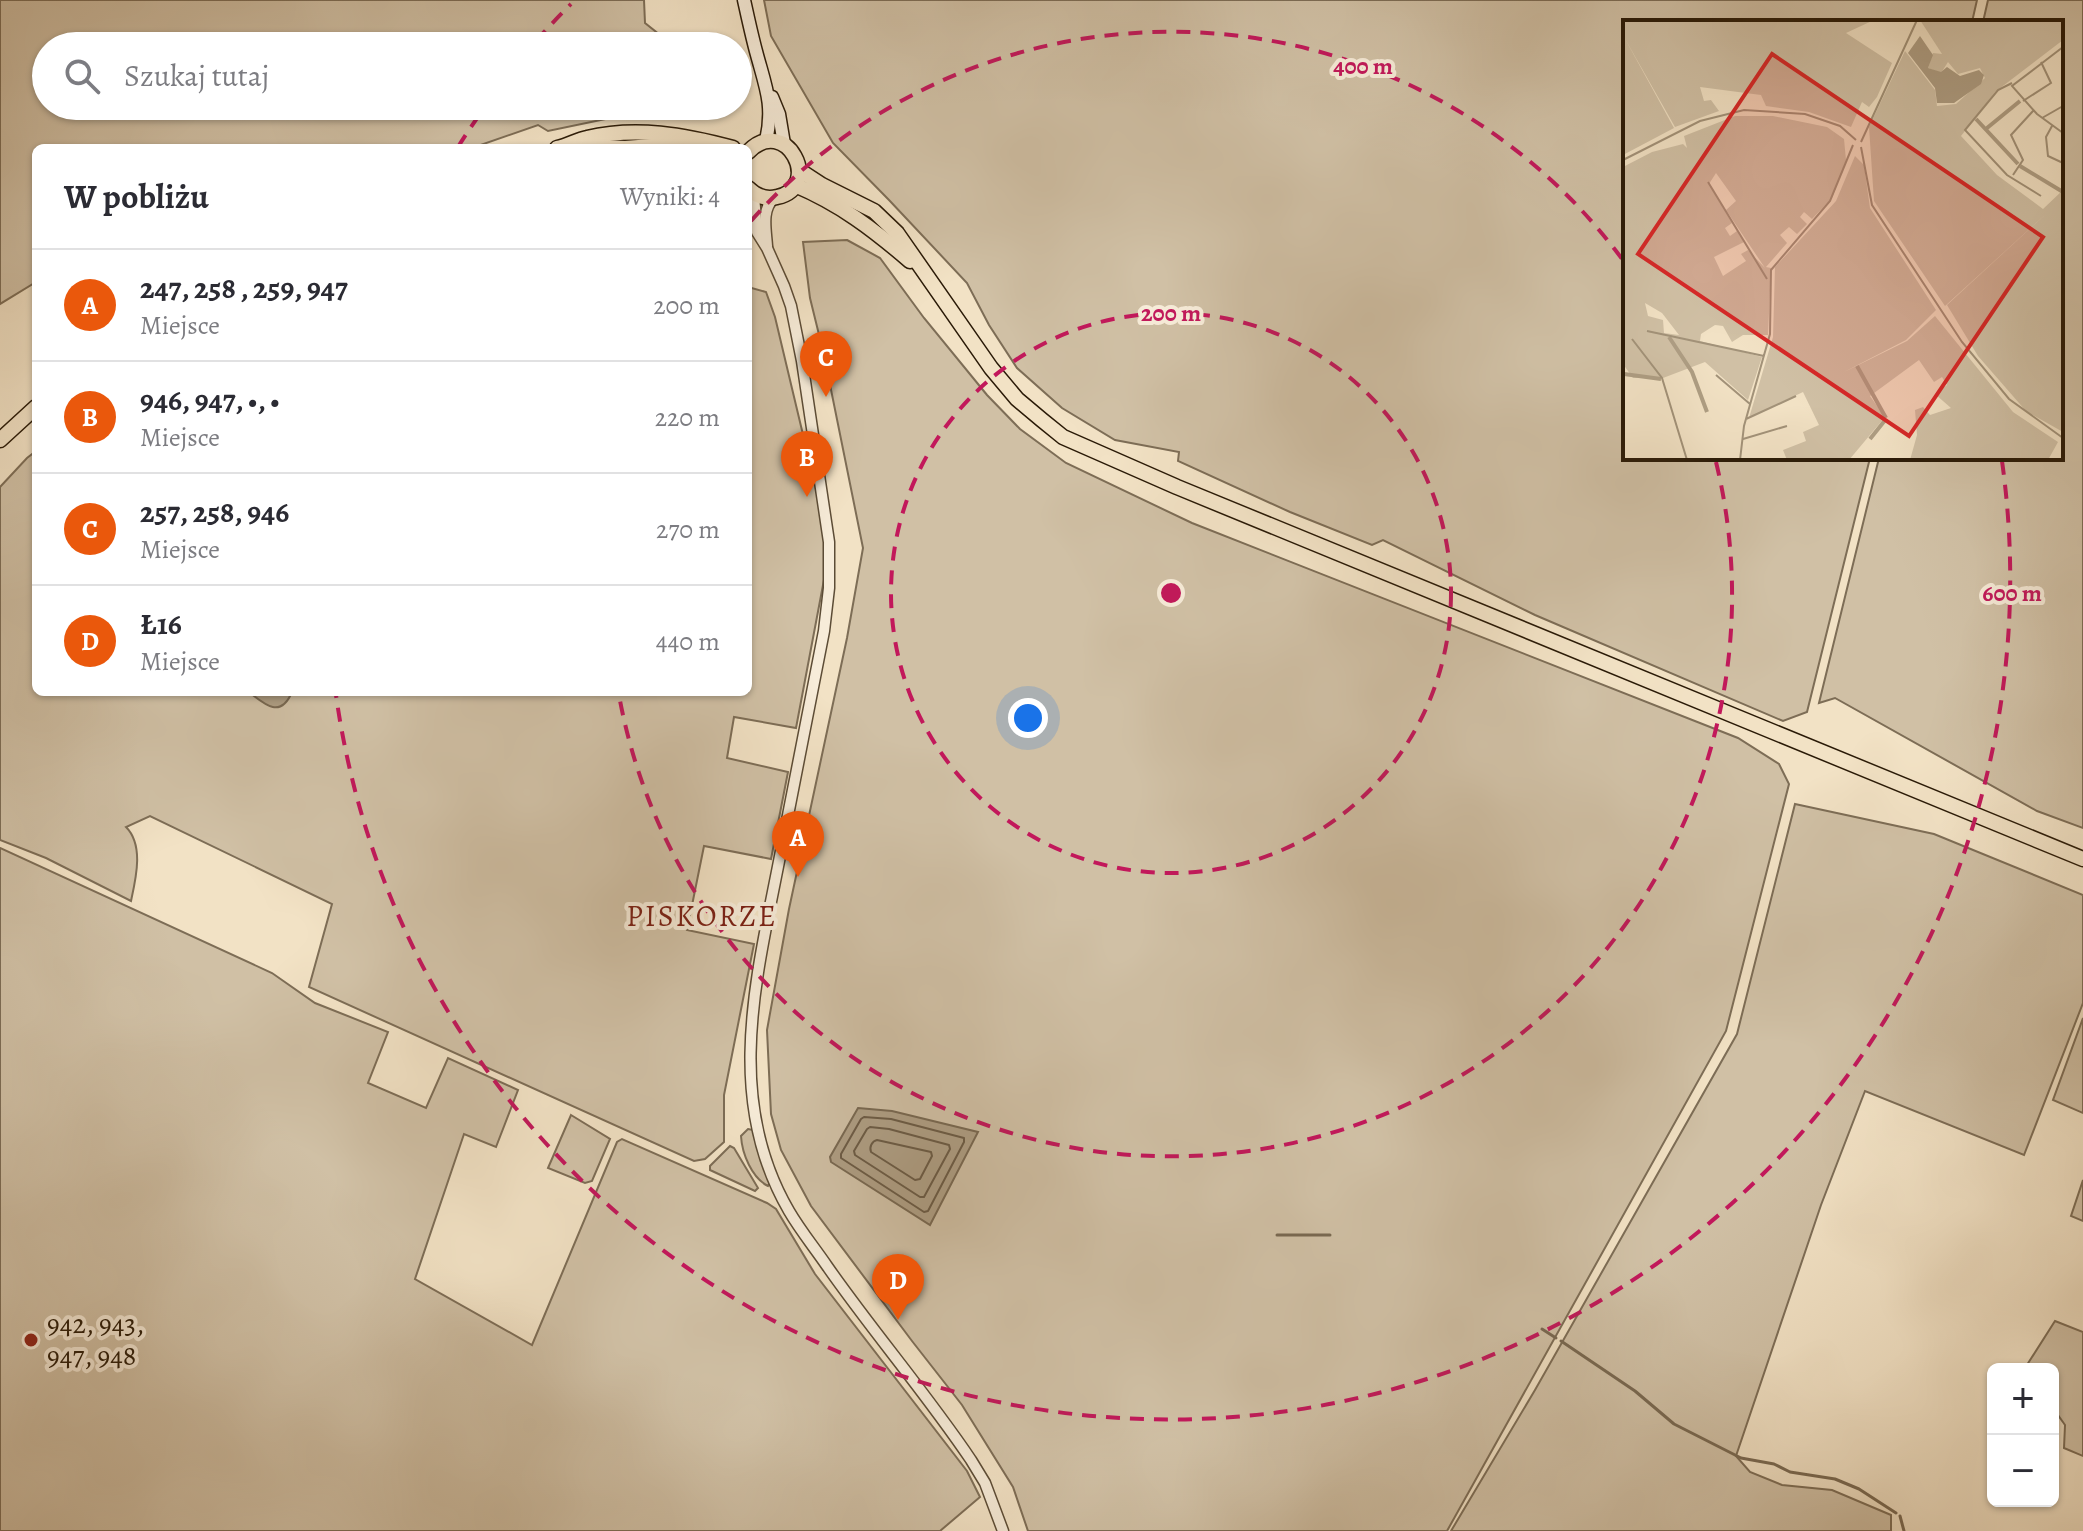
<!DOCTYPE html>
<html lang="pl">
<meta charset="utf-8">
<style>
:root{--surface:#fff;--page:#f7f7f7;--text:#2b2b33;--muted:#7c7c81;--line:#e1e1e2;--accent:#ea580c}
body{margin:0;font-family:Alegreya,serif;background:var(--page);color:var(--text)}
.controls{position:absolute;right:24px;bottom:24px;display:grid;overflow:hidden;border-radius:12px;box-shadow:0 2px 6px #0004}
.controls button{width:72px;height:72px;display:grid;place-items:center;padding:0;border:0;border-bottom:2px solid var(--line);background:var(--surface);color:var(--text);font:40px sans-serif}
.you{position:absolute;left:1028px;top:718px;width:28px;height:28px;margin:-20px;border:6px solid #fff;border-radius:50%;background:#1a73e8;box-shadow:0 0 0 12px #1a73e833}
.badge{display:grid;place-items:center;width:52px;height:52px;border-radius:50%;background:var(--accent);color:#fff;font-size:26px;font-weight:700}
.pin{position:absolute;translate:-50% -66px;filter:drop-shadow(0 2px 4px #0008)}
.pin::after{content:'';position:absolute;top:42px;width:28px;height:24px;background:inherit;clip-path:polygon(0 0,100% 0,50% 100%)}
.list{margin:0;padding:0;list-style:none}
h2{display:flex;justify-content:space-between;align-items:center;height:104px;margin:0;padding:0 32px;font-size:34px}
h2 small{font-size:26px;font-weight:400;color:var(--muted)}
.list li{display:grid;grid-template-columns:52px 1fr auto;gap:24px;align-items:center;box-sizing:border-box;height:112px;padding:0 32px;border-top:2px solid var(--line)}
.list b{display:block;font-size:30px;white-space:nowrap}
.list p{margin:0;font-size:26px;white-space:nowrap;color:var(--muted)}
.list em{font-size:26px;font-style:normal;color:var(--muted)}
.icon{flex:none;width:44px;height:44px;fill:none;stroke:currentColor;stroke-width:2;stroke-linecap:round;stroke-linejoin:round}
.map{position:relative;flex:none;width:2083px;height:1531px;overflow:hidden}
.search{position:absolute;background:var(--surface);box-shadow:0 2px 6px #0004;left:32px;top:32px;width:720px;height:88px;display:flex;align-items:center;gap:20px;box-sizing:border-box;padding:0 28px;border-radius:44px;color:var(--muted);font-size:30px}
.panel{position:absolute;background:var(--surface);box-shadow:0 2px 6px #0004;left:32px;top:144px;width:720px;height:552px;border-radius:12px}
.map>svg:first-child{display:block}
.green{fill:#d0c0a5;stroke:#7d6d56;stroke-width:2}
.water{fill:#ae9e84;stroke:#796952;stroke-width:2}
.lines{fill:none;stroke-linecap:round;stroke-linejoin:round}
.shore{stroke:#6c5c46;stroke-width:2}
.stream{stroke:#796952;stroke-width:3}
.tertiary-casing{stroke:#5c4c36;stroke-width:13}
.secondary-casing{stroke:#2a1a07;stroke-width:15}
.primary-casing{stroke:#2a1a07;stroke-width:17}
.tertiary{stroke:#f7ecd9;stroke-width:10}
.secondary{stroke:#f7ecd9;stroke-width:12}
.primary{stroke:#f2e2c5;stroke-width:14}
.ring{fill:none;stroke:#c2185b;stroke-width:4;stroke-dasharray:14 10}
.poi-dot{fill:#8f2418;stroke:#f7ecd9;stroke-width:3}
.labels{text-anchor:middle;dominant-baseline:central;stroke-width:8;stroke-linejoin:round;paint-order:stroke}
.poi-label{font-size:28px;fill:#2a1a07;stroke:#f7ecd9;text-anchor:start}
.neighbourhood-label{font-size:30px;letter-spacing:2px;fill:#7a1f14;stroke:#f7ecd9}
.inset-river{fill:none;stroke:#ae9e84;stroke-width:4}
.inset-road{fill:none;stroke:#a29279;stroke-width:2}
.view{fill:#d62828;fill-opacity:0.15;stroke:#d62828;stroke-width:4}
.inset-edge{fill:none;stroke:#2a1a07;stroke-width:4}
.centre{fill:#c2185b;stroke:#f7ecd9;stroke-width:4}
.ring-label{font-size:24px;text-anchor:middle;font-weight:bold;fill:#c2185b;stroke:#f7ecd9;stroke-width:8;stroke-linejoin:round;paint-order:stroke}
</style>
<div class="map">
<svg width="2083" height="1531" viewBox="0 0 2083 1531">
<rect width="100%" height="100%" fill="#f2e2c5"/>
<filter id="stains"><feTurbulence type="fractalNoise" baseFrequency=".0025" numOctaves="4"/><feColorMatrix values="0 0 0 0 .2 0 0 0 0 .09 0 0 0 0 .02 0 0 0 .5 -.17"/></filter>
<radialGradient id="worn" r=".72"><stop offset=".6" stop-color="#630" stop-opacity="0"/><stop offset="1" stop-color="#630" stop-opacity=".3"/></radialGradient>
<!-- green -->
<g class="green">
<polygon points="0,0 644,0 645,23 665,39 669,46 46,46 46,106 668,106 653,111 620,116 548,131 538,125 472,148 36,148 36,282 0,304"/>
<polygon points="764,0 1977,0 1972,22 1625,22 1625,458 1870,458 1807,712 1783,721 1535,615 1383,540 1372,545 1290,512 1178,461 1179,452 1115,440 1062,408 1017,368 989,325 967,283 889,200 833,143 771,36"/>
<polygon points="1988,0 2083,0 2083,828 2037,811 1835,698 1819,703 1879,458 2061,458 2061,22 1983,22"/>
<polygon points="847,240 880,258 924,318 987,395 1020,429 1066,463 1192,523 1738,738 1779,764 1789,784 1726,1031 1447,1531 1028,1531 1013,1487 962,1405 912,1341 811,1206 781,1150 771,1114 767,1030 789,909 847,638 863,548 824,355 810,298 803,242"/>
<path d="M748,287L766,292L775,317L830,548L796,728L734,717L727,758L788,772L771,859L704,846L687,930L754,944L724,1095V1142L705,1159L694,1161L309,987L332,904L150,816L126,827C144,845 136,878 131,901L46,858L0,840V487L27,458L36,451V692H748Z"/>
<polygon points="1795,804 1934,834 2083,895 2083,1003 2024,1155 1865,1091 1821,1205 1736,1456 1750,1472 1782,1485 1832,1490 1891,1515 1891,1531 1451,1531 1535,1390 1737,1034"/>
<polygon points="0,848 272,973 315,1003 388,1032 368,1083 426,1108 448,1058 518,1090 496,1147 464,1134 415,1279 532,1345 617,1142 622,1139 767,1203 776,1209 815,1274 967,1471 980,1497 940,1531 0,1531"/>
<polygon points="2083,1018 2083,1113 2053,1100"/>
<polygon points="571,1115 610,1139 592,1181 585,1183 548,1168"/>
<path d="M748,1129L753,1130L770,1182L768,1186C752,1178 742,1154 741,1136Z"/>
<polygon points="730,1146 734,1148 758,1188 755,1191 710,1170 710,1166"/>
<polygon points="2083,1180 2083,1221 2071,1216"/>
<polygon points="2055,1321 2083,1332 2083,1456 2064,1448 2065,1425 2053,1408 2053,1369 2025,1368"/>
</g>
<!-- water -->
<g class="water">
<path d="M249,692H292C281,718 266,706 249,692Z"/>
<polygon points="858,1108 892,1111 978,1132 930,1225 831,1162 830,1157"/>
</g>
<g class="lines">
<!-- shore -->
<g class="shore">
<polygon points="864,1117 891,1119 964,1138 964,1142 928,1211 924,1212 841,1158 841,1154 861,1119"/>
<polygon points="870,1127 889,1129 949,1145 950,1149 924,1197 920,1197 855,1155 854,1151 867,1129"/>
<path d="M877,1140L931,1152L932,1156L920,1179L915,1180L871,1152C869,1147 872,1141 877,1140Z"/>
</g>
<!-- stream -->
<g class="stream">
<polyline points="1277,1235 1330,1235"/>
<polyline points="1542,1329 1556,1338"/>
<polyline points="1561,1341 1635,1391 1674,1424 1741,1458 1774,1464 1790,1472 1835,1479 1859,1489 1896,1513"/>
<polyline points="1900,1516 1904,1531"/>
</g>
<defs>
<g id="tertiary">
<path d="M751,191L754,196L757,232L767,248L784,286L791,306L802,361L829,542V588L824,631C810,704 795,777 781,851C758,972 722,1096 789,1211C800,1230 814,1247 827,1266C873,1332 926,1393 971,1460L985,1483L1003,1531"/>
<path d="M767,246C766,230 761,210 774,198"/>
</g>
<g id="secondary">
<path d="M744,0C748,18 752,37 757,55C766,88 774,106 766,141"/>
<polyline points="772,97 779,114 784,144"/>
</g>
<g id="primary">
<polyline points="578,146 625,148 666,145 693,148"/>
<path d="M557,148C568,146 577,140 587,138C636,126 685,135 733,148"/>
<path d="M748,152C786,113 824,187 777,197C765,200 756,196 748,188"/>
<polyline points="799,170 822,185 874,211 897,233 991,368 1017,399 1042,420 1063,437 1177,487 2083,859"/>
<path d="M795,185C840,204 873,229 910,261"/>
<polyline points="0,440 36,407"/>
</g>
</defs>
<!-- tertiary casing -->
<use href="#tertiary" class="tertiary-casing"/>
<!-- secondary casing -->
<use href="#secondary" class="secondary-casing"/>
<!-- primary casing -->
<use href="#primary" class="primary-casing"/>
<!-- tertiary -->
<use href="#tertiary" class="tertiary"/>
<!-- secondary -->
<use href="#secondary" class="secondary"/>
<!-- primary -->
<use href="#primary" class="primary"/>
</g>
<!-- distance rings -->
<g class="ring">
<circle cx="1171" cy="593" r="280"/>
<path d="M751 221A561 561 0 0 1 1625 263M1716 462A561 561 0 1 1 619 695"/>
<path d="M458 147A841 841 0 0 1 482 111M536 41A841 841 0 0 1 571 4M2002 461A841 841 0 1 1 336 695"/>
</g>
<!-- markers -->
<circle class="poi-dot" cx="31" cy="1340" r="8"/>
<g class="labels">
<!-- poi labels -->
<g class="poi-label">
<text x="47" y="1324">942, 943,<tspan x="47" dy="32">947, 948</tspan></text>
</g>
<!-- neighbourhood labels -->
<g class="neighbourhood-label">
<text x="702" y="916">PISKORZE</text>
</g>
</g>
<!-- overview -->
<g transform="translate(1623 20)">
<rect width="440" height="440" fill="#f2e2c5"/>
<path d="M0,0H251L223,13L269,43L254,77L246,87L239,82L228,107L186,92L143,86L138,75L77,67L81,81L88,80L96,91L52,107L1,17L51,108L0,135ZM297,0H440V20L372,72L338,116L374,155L420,189L440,170V412L403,391L355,336L324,285L425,192L322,286L251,181L246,107L282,31L312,70L314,86L333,84L362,58L357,48L335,54L325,42L318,53L305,48L310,33L319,34ZM112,96H150L204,107L221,119L223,140L209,178L189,199L181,192L177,197L184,204L174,214L166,207L157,215L164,223L143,247L148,248L145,315H120L109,322L100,306L92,305L78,314L77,321L139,337L125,380L82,342L40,358H10L0,344V147L29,132L60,124L64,128L61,116ZM93,153L113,181L103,190L142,248L125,230L118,234L123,241L100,256L91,237L121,222L114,211L107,216L102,208L109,203L86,164ZM22,283L39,293L56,315L41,313L40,300L25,296ZM232,136L241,145L247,188L313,290L283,320L221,352L284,321L312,296L390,392L435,422L425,440H287L294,415L292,390L300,387L307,395L328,388L312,374L324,365L319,357L311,362L296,340L247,376L262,397L226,440H164L160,430L183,421L180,412L196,405L180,372L126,398L150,317L152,247L213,181Z" fill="#d0c0a5" fill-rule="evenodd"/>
<path d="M297,16L310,35L305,48L318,52L324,47L337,56L356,50L361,55L358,64L331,83H314L312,68L285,33Z" fill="#ae9e84"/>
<path class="inset-river" d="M353,99L395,144M364,108L397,81M397,146L440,172M46,317L69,352L84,392M234,346L263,398M1,354L38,359M247,419L263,399"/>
<path class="inset-road" d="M440,27L389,66L414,94L440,113M389,63L375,70L342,110L384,155L418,176M400,81L428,63L418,42M419,98L440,86M429,106L423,117L425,136L440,143M238,122L294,0M238,127L249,185L339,322L386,379L440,418M0,140L77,101L121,90L182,94L217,106L233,120M390,155L400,140L388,115L410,91M85,162L144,259M24,311L141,336M9,319L39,358L64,440M93,355L127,384M123,399L173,376M120,419L164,406M117,440L121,406L147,314L148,250L207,181L230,125"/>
<path class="view" d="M149,34L420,217L286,416L15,234Z"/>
<rect width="440" height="440" class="inset-edge"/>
</g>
<circle cx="1171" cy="593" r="12" class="centre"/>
<g class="ring-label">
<text x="1363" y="74">400 m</text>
<text x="1171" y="321">200 m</text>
<text x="2012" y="601">600 m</text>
</g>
<rect width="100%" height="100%" filter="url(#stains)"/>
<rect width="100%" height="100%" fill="url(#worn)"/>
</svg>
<div class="controls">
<button>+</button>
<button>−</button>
</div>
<div class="you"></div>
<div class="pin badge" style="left:798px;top:877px">A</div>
<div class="pin badge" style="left:807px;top:497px">B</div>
<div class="pin badge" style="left:826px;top:397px">C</div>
<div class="pin badge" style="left:898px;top:1320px">D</div>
<div class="search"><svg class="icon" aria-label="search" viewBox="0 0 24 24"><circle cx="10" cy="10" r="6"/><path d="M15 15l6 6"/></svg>Szukaj tutaj</div>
<section class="panel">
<h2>W pobliżu<small>Wyniki: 4</small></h2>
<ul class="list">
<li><span class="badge">A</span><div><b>247, 258 , 259, 947</b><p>Miejsce</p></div><em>200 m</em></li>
<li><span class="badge">B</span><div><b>946, 947, •, •</b><p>Miejsce</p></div><em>220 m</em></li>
<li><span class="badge">C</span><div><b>257, 258, 946</b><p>Miejsce</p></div><em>270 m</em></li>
<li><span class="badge">D</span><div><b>Ł16</b><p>Miejsce</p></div><em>440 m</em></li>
</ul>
</section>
</div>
